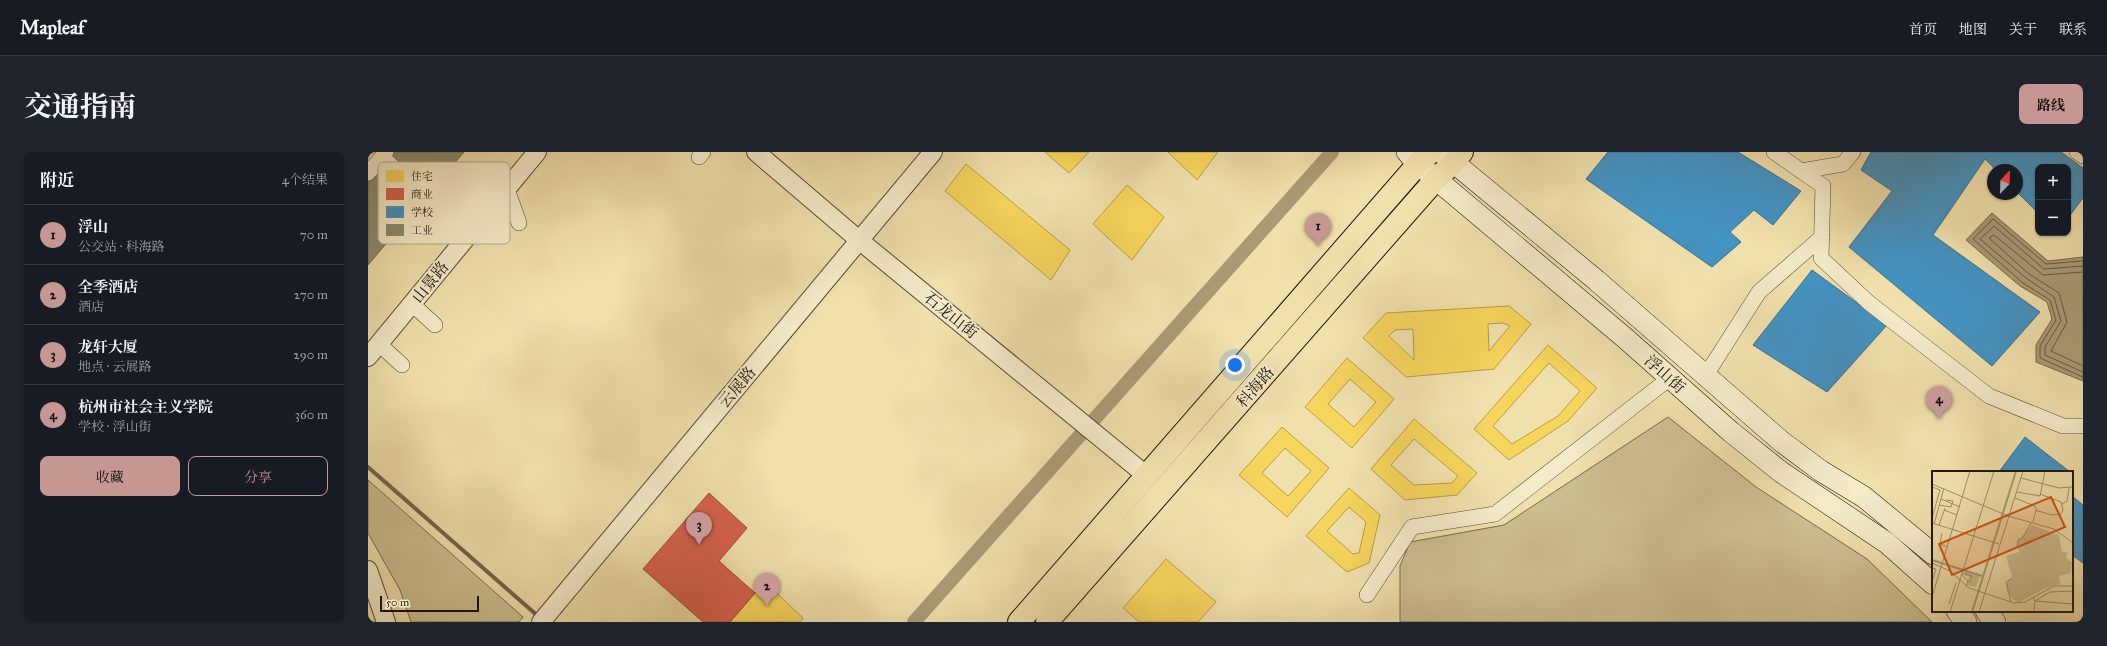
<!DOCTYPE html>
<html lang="zh">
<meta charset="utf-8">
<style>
:root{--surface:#171b24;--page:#20242c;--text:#f1f3f6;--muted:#9ea1a6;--line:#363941;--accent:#c59692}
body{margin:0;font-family:"IM FELL Great Primer","Noto Serif SC",serif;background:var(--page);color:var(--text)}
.controls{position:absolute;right:12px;top:12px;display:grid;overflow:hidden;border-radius:8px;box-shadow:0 1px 3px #0004}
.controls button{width:36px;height:36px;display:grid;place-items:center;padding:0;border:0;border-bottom:1px solid var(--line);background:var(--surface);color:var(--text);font:20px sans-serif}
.compass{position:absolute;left:1619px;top:12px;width:36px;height:36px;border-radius:50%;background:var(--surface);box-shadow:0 1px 3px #0004;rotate:23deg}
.scale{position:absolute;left:12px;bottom:10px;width:99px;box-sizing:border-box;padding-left:4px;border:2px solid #1f160b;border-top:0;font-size:11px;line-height:14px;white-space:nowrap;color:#1f160b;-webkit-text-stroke:3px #f5ebc9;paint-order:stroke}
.you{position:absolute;left:867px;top:213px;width:14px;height:14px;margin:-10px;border:3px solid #fff;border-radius:50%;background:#1a73e8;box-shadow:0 0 0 6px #1a73e833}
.badge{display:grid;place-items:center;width:26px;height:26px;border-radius:50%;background:var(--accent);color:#111;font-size:13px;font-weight:700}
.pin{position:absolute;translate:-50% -33px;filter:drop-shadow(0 1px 2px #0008)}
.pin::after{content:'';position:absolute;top:21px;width:14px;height:12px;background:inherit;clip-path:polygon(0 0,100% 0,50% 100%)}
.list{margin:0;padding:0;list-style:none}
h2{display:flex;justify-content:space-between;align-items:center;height:52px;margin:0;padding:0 16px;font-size:17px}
h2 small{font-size:13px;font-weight:400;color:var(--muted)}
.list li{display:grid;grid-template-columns:26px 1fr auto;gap:12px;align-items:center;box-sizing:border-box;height:60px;padding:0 16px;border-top:1px solid var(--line)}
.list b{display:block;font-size:15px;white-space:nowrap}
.list p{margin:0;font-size:13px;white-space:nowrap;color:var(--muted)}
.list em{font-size:13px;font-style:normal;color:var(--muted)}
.actions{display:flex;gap:8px;padding:12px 16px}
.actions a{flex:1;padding:9px 0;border:1px solid var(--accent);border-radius:8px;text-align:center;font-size:14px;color:var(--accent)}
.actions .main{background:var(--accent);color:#111}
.map{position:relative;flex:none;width:1715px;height:470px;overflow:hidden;border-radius:8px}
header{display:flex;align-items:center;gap:24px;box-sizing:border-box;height:56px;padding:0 20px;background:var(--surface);border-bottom:1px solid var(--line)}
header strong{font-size:19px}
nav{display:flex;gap:22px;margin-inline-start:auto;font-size:14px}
.intro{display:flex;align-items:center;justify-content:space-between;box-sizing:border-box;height:96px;padding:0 24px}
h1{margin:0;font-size:28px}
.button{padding:10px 18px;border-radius:8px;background:var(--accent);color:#111;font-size:14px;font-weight:700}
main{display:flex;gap:24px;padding:0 24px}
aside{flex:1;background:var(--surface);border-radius:8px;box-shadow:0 1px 3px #0004}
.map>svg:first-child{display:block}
.green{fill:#ccbe91;stroke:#766a4e}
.water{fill:#a99b75;stroke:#72664b}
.homes{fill:#f6d55c;stroke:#b69c44;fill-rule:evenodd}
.shops{fill:#d6604d;stroke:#9f4a39}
.schools{fill:#4393c3;stroke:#386e8c}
.industry{fill:#8c8c6e;stroke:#6b6950}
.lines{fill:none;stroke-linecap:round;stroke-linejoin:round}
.shore{stroke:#645840;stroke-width:1}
.stream{stroke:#72664b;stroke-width:4}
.canal{stroke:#a99b75;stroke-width:14}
.minor-casing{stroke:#534833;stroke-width:16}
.tertiary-casing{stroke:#534833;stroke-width:20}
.secondary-casing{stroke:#1f160b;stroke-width:22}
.trunk-casing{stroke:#1f160b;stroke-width:24}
.minor{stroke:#f5ebc9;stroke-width:15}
.tertiary{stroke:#f5ebc9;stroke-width:18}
.secondary{stroke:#f5ebc9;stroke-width:21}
.trunk{stroke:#f0e0ac;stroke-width:22}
.labels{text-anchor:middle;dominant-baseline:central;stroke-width:4;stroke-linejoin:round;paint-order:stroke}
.street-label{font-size:16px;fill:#1f160b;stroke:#f5ebc9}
.inset-river{fill:none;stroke:#a99b75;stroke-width:2}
.inset-road{fill:none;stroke:#9c8f6c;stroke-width:1}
.view{fill:#d4520c;fill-opacity:0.15;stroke:#d4520c;stroke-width:2}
.inset-edge{fill:none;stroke:#1f160b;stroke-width:2}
.key{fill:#f5ebc9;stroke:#b5ab90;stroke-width:1}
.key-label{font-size:11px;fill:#1f160b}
</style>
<header>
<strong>Mapleaf</strong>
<nav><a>首页</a><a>地图</a><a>关于</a><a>联系</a></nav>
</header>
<div class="intro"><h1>交通指南</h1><a class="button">路线</a></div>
<main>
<aside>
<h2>附近<small>4个结果</small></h2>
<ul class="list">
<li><span class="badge">1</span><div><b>浮山</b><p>公交站 · 科海路</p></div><em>70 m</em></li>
<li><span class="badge">2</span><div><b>全季酒店</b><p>酒店</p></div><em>270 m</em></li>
<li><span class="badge">3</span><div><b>龙轩大厦</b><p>地点 · 云展路</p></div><em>290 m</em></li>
<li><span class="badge">4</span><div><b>杭州市社会主义学院</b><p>学校 · 浮山街</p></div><em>360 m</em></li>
</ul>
<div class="actions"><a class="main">收藏</a><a>分享</a></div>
</aside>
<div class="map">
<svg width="1715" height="470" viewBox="0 0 1715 470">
<rect width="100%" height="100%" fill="#f0e0ac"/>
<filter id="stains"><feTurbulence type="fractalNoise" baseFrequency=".005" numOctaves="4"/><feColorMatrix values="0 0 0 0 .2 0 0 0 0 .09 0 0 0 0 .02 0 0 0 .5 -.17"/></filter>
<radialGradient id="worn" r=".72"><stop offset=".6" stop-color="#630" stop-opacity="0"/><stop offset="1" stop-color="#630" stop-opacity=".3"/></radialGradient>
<!-- green -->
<g class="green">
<polygon points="1300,265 1388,335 1499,407 1564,470 1032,470 1032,414 1042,390 1136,373"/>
<polygon points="0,328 155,465 151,470 43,470 32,438 0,381"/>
</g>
<!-- water -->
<polygon class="water" points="1624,61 1680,109 1715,105 1715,229 1668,210 1668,193 1684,167 1679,150 1652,134 1598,88"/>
<!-- homes -->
<g class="homes">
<polygon points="677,0 721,0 701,21"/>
<polygon points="800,0 850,0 829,28"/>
<polygon points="598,12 702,98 683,128 577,39"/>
<polygon points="759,33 796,65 764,108 725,72"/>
<path d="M1141,154L1163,172L1126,217L1038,225L995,186L1018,161ZM1135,171L1142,174L1121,199L1120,172ZM1045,177L1046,208L1021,184L1027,178Z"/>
<path d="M1180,193L1229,236L1200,269L1141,308L1106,277ZM1181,211L1212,239L1190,264L1144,292L1125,274Z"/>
<path d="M979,206L1026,247L984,296L937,255ZM982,227L1008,250L986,275L960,252Z"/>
<path d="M1046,267L1109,321L1089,343L1037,348L1003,317ZM1046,287L1090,324L1084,331L1046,333L1023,313Z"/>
<path d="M914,275L961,316L919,365L871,323ZM917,296L943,319L920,344L894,321Z"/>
<path d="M981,336L1012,363L1001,411L979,420L938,384ZM981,355L998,370L991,401L985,402L959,379Z"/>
<polygon points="798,407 848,450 830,470 771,470 755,456"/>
<polygon points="397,430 435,466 432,470 362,470"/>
</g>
<!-- shops -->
<polygon class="shops" points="341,341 379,376 351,409 387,441 362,470 335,470 275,417"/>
<!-- schools -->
<g class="schools">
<polygon points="1240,0 1370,0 1433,39 1405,73 1386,58 1362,80 1373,90 1344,115 1218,27"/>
<polygon points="1503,0 1693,0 1715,16 1715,46 1700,66 1700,15 1670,15 1670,61 1649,40 1649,18 1628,18 1617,7 1565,83 1672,160 1624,214 1481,95 1524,39 1493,18"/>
<polygon points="1444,118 1519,173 1459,240 1385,193"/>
<polygon points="1657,285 1702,320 1631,320"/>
<polygon points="1704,344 1715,353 1715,411 1704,403"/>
</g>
<!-- industry -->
<polygon class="industry" points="18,0 96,0 0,113 0,21"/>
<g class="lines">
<!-- shore -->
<g class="shore">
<polyline points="1715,109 1678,112 1625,67 1605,87 1655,131 1682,148 1688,168 1672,194 1672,206 1715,225"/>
<polyline points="1715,114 1676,117 1626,74 1612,87 1658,126 1686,145 1693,169 1677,195 1677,203 1715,220"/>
<polyline points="1715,120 1675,123 1626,83 1621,86 1661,122 1691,141 1699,170 1683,199 1715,214"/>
</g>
<!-- stream -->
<polyline class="stream" points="0,315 171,465"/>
<!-- canal -->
<polyline class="canal" points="546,470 964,0"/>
<defs>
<g id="minor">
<polyline points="18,0 14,5 101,83"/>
<polyline points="1406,0 1455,34 1453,106 1501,151 1621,244 1695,274 1715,274"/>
<polyline points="1709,0 1715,4"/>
<polyline points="331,5 335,0"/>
<polyline points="1433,19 1475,12 1485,0"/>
<polyline points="0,21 14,5"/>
<polyline points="139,37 151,71"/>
<polyline points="44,152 67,173"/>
<polyline points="11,192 34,213"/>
<polyline points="1338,223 1391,140 1454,85"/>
<polyline points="999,443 1044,375 1127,362 1302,226"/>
</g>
<g id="tertiary">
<polyline points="388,0 491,88 779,324"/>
<polyline points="0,205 169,0"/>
<polyline points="0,418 18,470"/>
<polyline points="173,470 565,0"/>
</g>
<g id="secondary">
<polyline points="1039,0 1050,12 1257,186 1363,280 1413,320 1519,391 1565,432"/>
<polyline points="1073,0 1228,128 1414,290 1453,319 1496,345 1565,402"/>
<polyline points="1589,459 1598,470"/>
<polyline points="1618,459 1627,470"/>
</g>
<g id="trunk">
<polyline points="651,470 1050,12 1063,0"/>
<polyline points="679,470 1068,27 1085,11 1094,0"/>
</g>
</defs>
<!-- minor casing -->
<use href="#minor" class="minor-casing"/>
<!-- tertiary casing -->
<use href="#tertiary" class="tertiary-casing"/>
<!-- secondary casing -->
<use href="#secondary" class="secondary-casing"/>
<!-- trunk casing -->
<use href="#trunk" class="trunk-casing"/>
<!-- minor -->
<use href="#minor" class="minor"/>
<!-- tertiary -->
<use href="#tertiary" class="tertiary"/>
<!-- secondary -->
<use href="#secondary" class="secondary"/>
<!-- trunk -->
<use href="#trunk" class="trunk"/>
</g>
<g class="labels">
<!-- street labels -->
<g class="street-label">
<text transform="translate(62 130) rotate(-51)">山景路</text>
<text transform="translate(583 163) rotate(39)">石龙山街</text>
<text transform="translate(1297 222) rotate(42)">浮山街</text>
<text transform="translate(369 235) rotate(-50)">云展路</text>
<text transform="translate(887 235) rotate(-49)">科海路</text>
</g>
</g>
<!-- overview -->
<g transform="translate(1564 319)">
<rect width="141" height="141" fill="#f0e0ac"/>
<path d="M100,54L127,64L130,81H135L134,87L140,91L139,102L127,105L128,113L114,117L87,131L81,128L75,120V111L80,106L74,85L87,81L86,70ZM33,100L48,105L44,116L35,114L37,106L31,104Z" fill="#ccbe91"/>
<path class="inset-river" d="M0,89L50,105M40,141L84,0"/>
<path class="inset-road" d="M89,7L127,17L141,16M0,13L76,45L122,58L141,72M0,16L8,19L0,47M85,21L108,25L113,0M83,27L103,35L105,40L110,41L120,44L129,43L131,39L129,31L108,23M9,28L28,36M130,33L135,30L137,17M7,34L19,36L21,30L14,29M12,39L25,44M101,51L104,39M0,52L67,73M2,53L12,17M7,54L13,37M10,62L8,73L16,76M85,75L86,69L91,66L99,52M0,92L18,100L37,117L82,132L93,131L122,115H141M0,97L4,98L0,111M30,102L40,105L37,111M30,104L36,110L34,116M79,108L74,111L79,131M0,126L38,0M101,126L103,130L141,133M17,133L24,112M18,141L62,0M47,141L91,0M102,141L103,130L118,121L141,120"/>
<path class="view" d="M119,26L133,56L20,104L7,73Z"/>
<rect width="141" height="141" class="inset-edge"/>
</g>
<!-- legend -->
<rect x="10" y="10" width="132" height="82" rx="6" class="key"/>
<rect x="18" y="18" width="18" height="12" fill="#f6d55c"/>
<rect x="18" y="36" width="18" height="12" fill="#d6604d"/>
<rect x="18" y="54" width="18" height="12" fill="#4393c3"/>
<rect x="18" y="72" width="18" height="12" fill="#8c8c6e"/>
<g class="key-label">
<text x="43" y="28">住宅</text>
<text x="43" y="46">商业</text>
<text x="43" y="64">学校</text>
<text x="43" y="82">工业</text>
</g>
<rect width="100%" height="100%" filter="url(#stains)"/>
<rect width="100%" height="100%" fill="url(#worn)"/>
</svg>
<div class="controls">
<button>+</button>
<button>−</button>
</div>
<svg class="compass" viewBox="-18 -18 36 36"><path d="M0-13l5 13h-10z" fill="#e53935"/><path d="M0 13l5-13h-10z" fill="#9ea1a6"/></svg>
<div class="scale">50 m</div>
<div class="you"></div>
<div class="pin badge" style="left:950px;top:94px">1</div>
<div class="pin badge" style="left:399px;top:454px">2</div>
<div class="pin badge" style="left:331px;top:393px">3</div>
<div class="pin badge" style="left:1571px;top:267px">4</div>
</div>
</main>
